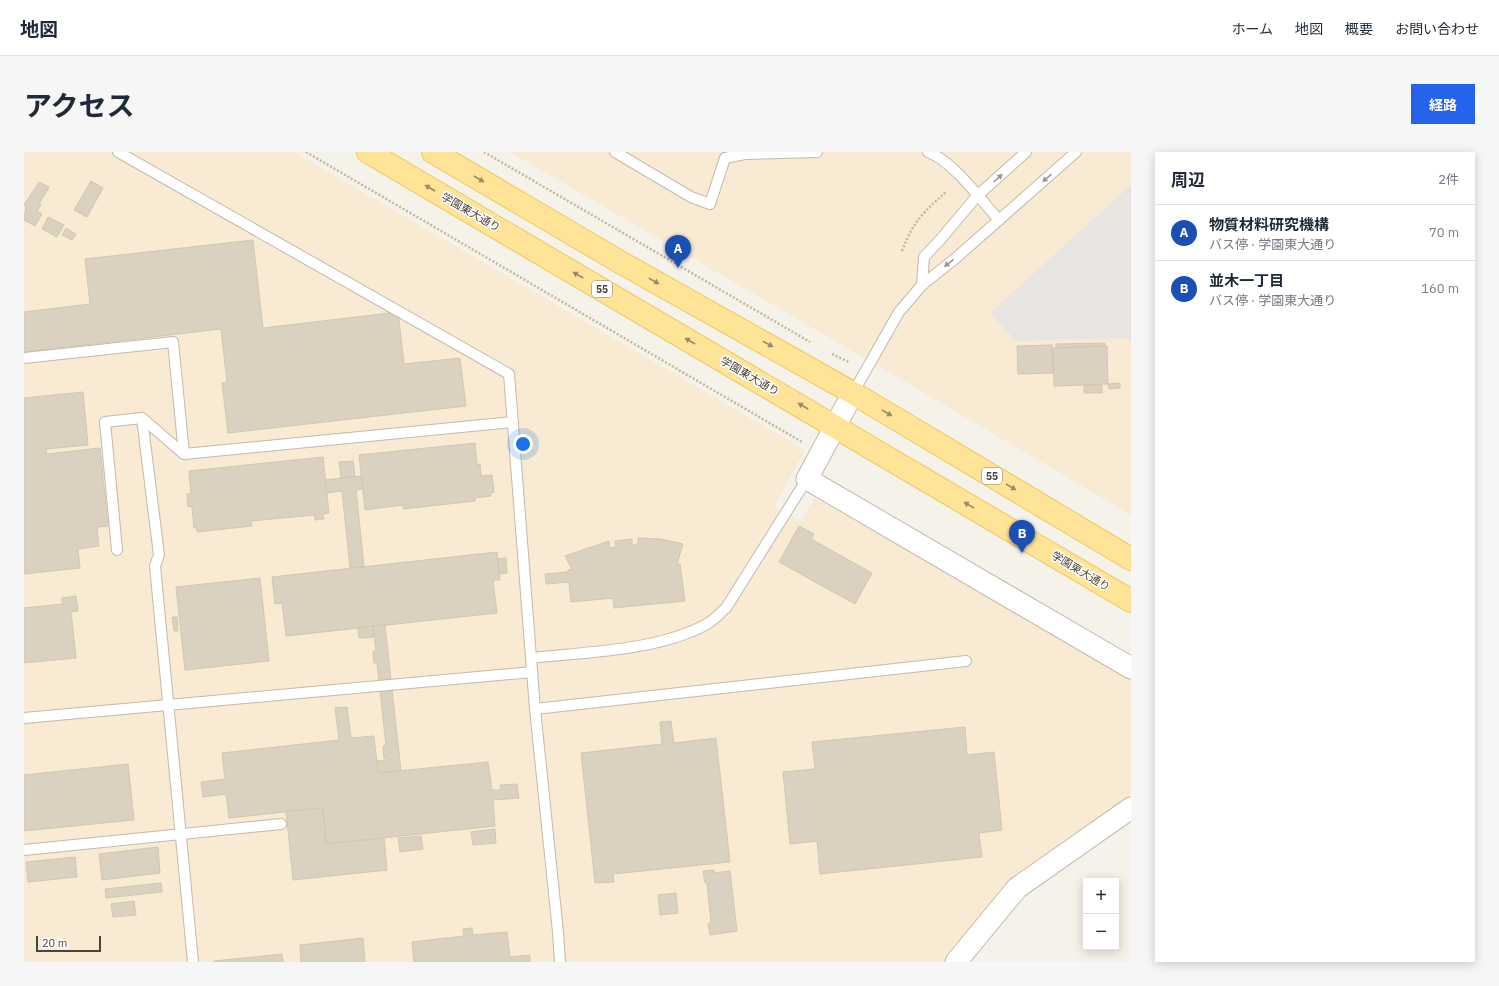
<!DOCTYPE html>
<html lang="ja">
<meta charset="utf-8">
<style>
:root{--surface:#fff;--page:#f6f6f7;--text:#1f2937;--muted:#747a83;--line:#e0e1e3;--accent:#2563eb}
body{margin:0;font-family:"IBM Plex Sans","Noto Sans JP",sans-serif;background:var(--page);color:var(--text)}
.controls{position:absolute;right:12px;bottom:12px;display:grid;overflow:hidden;border-radius:0px;box-shadow:0 2px 10px #0003}
.controls button{width:36px;height:36px;display:grid;place-items:center;padding:0;border:0;border-bottom:1px solid var(--line);background:var(--surface);color:var(--text);font:20px sans-serif}
.scale{position:absolute;left:12px;bottom:10px;width:65px;box-sizing:border-box;padding-left:4px;border:2px solid #4a4337;border-top:0;font-size:11px;line-height:14px;white-space:nowrap;color:#4a4337;-webkit-text-stroke:3px #fff;paint-order:stroke}
.you{position:absolute;left:499px;top:292px;width:14px;height:14px;margin:-10px;border:3px solid #fff;border-radius:50%;background:#1a73e8;box-shadow:0 0 0 6px #1a73e833}
.badge{display:grid;place-items:center;width:26px;height:26px;border-radius:50%;background:var(--accent);color:#fff;font-size:13px;font-weight:700}
.pin{position:absolute;translate:-50% -33px;filter:drop-shadow(0 1px 2px #0008)}
.pin::after{content:'';position:absolute;top:21px;width:14px;height:12px;background:inherit;clip-path:polygon(0 0,100% 0,50% 100%)}
.list{margin:0;padding:0;list-style:none}
h2{display:flex;justify-content:space-between;align-items:center;height:52px;margin:0;padding:0 16px;font-size:17px}
h2 small{font-size:13px;font-weight:400;color:var(--muted)}
.list li{display:grid;grid-template-columns:26px 1fr auto;gap:12px;align-items:center;box-sizing:border-box;height:56px;padding:0 16px;border-top:1px solid var(--line)}
.list b{display:block;font-size:15px;white-space:nowrap}
.list p{margin:0;font-size:13px;white-space:nowrap;color:var(--muted)}
.list em{font-size:13px;font-style:normal;color:var(--muted)}
.map{position:relative;flex:none;width:1107px;height:810px;overflow:hidden;border-radius:0px}
header{display:flex;align-items:center;gap:24px;box-sizing:border-box;height:56px;padding:0 20px;background:var(--surface);border-bottom:1px solid var(--line)}
header strong{font-size:19px}
nav{display:flex;gap:22px;margin-inline-start:auto;font-size:14px}
.intro{display:flex;align-items:center;justify-content:space-between;box-sizing:border-box;height:96px;padding:0 24px}
h1{margin:0;font-size:28px}
.button{padding:10px 18px;border-radius:0px;background:var(--accent);color:#fff;font-size:14px;font-weight:700}
main{display:flex;gap:24px;padding:0 24px}
aside{flex:1;background:var(--surface);border-radius:0px;box-shadow:0 2px 10px #0003}
.map>svg:first-child{display:block}
.commercial{fill:#f8ead3}
.parking{fill:#e7e4e1}
.building{fill:#dbd1c0;stroke:#d3c7b0}
.lines{fill:none;stroke-linecap:round;stroke-linejoin:round}
.service-casing{stroke:#c2baab;stroke-width:12}
.minor-casing{stroke:#c2baab;stroke-width:23}
.primary-casing{stroke:#ecc661;stroke-width:24}
.path{stroke:#c5b79b;stroke-width:2.5;stroke-dasharray:2 2;stroke-linecap:butt}
.service{stroke:#fff;stroke-width:10}
.minor{stroke:#fff;stroke-width:21}
.primary{stroke:#ffe498;stroke-width:22}
.oneway{fill:#9b9891}
.oneway2{fill:#9b8b63}
.labels{text-anchor:middle;dominant-baseline:central;stroke-width:3;stroke-linejoin:round;paint-order:stroke}
.shield{fill:#fff;stroke:#807b73;stroke-width:1}
.shield-label{font-size:10px;font-weight:bold;fill:#4a4337}
.street-label{font-size:11px;fill:#4a4337;stroke:#fff}
</style>
<header>
<strong>地図</strong>
<nav><a>ホーム</a><a>地図</a><a>概要</a><a>お問い合わせ</a></nav>
</header>
<div class="intro"><h1>アクセス</h1><a class="button">経路</a></div>
<main>
<div class="map">
<svg width="1107" height="810" viewBox="0 0 1107 810">
<rect width="100%" height="100%" fill="#f5f2e9"/>
<!-- commercial -->
<g class="commercial">
<polygon points="0,0 270,0 781,298 750,355 776,369 791,346 1107,525 1107,645 987,730 922,810 0,810"/>
<polygon points="486,0 1107,0 1107,363 926,256"/>
</g>
<!-- parking -->
<polygon class="parking" points="1107,33 1107,190 1103,186 992,189 966,161"/>
<!-- building -->
<g class="building">
<polygon points="67,29 79,36 63,65 50,58"/>
<polygon points="15,30 25,35 15,52 17,53 13,59 18,62 11,74 0,68 2,54 0,53"/>
<polygon points="24,65 40,73 33,85 18,77"/>
<polygon points="42,76 52,82 48,88 38,83"/>
<polygon points="229,88 239,176 374,160 380,212 436,206 442,254 204,281 198,231 203,230 197,177 0,200 0,160 66,152 61,107"/>
<polygon points="1081,191 1081,194 1032,196 1032,192"/>
<polygon points="1028,193 1029,221 994,222 993,194"/>
<polygon points="1083,194 1084,232 1030,234 1029,196"/>
<polygon points="1096,231 1096,236 1085,237 1084,232"/>
<rect x="1060" y="233" width="18" height="8"/>
<polygon points="59,240 64,293 22,297 23,302 76,296 84,374 73,375 75,394 54,397 56,416 0,422 0,246"/>
<polygon points="451,291 453,313 456,312 457,324 468,323 470,340 467,341 467,344 451,346 451,349 379,357 379,353 341,358 335,303"/>
<polygon points="299,305 305,361 299,362 300,367 291,368 291,363 227,369 228,374 173,380 172,375 170,376 168,354 164,355 163,342 167,342 165,319"/>
<polygon points="329,309 331,324 317,326 315,310"/>
<polygon points="337,324 339,337 332,338 340,414 326,416 318,339 303,341 301,328"/>
<polygon points="775,374 790,382 787,387 848,421 831,452 755,410"/>
<polygon points="614,386 637,387 659,392 653,412 656,412 661,449 590,456 589,446 547,450 545,430 522,432 521,422 544,420 544,418 548,417 541,404 585,389 586,396 592,395 591,389 608,387 608,393 614,393"/>
<polygon points="473,400 476,428 469,428 473,461 262,484 258,451 251,452 248,425"/>
<polygon points="482,406 483,421 475,422 474,407"/>
<polygon points="236,426 245,509 161,518 152,435"/>
<polygon points="52,444 54,459 47,460 52,506 0,511 0,456 38,452 38,446"/>
<polygon points="148,465 153,465 154,479 150,479"/>
<polygon points="361,473 377,619 354,621 353,609 364,608 363,606 360,607 359,594 362,594 353,511 350,511 349,499 352,499 349,474"/>
<polygon points="349,474 350,485 335,486 334,476"/>
<polygon points="323,555 327,586 350,584 354,621 464,610 468,638 477,638 476,633 493,632 495,646 469,648 471,674 302,692 299,656 205,666 202,642 179,645 177,630 201,627 198,601 315,588 311,556"/>
<polygon points="647,569 650,591 692,586 706,710 589,722 590,730 571,731 557,601 638,592 636,570"/>
<polygon points="941,575 943,603 970,600 978,678 955,681 958,705 796,722 793,689 766,692 759,620 791,617 788,590"/>
<polygon points="104,612 110,668 0,679 0,623"/>
<polygon points="299,656 302,692 360,686 363,718 269,728 262,659"/>
<polygon points="471,677 472,691 449,693 447,680"/>
<polygon points="397,684 399,697 376,700 374,686"/>
<polygon points="134,695 136,721 78,728 75,702"/>
<polygon points="51,705 53,725 4,730 2,710"/>
<polygon points="690,718 690,721 706,719 713,779 686,783 684,772 687,771 683,731 681,731 679,719"/>
<polygon points="137,731 138,740 82,746 81,737"/>
<polygon points="652,741 654,761 636,763 634,743"/>
<polygon points="110,749 112,763 89,765 87,752"/>
<polygon points="448,776 449,783 483,780 486,805 506,803 506,810 390,810 388,790 440,784 439,777"/>
<polygon points="339,786 341,810 277,810 276,793"/>
<polygon points="258,802 259,810 190,810 190,809"/>
</g>
<g class="lines">
<defs>
<g id="service">
<polyline points="94,0 485,222 511,557 534,780 536,810"/>
<polyline points="591,0 667,45 686,52 701,6 721,2 793,0"/>
<path d="M904,0C930,10 956,47 975,68"/>
<polyline points="1002,0 953,44 916,88 900,105 898,133 933,105 1052,0"/>
<polyline points="0,206 149,190 160,302"/>
<polyline points="829,241 875,160 898,133"/>
<polyline points="118,266 135,403 131,414 169,810"/>
<polyline points="93,398 81,270 118,266 160,302 489,270"/>
<path d="M507,506C561,500 634,499 683,472C690,468 696,461 702,456L783,327"/>
<polyline points="511,557 942,509"/>
<polyline points="0,566 508,520"/>
<polyline points="0,698 257,672"/>
</g>
<g id="minor">
<polyline points="829,241 783,327 1107,516"/>
<polyline points="932,810 993,736 1107,656"/>
</g>
<g id="primary">
<polyline points="344,0 1107,449"/>
<polyline points="409,0 596,110 829,241 1107,407"/>
</g>
</defs>
<!-- service casing -->
<use href="#service" class="service-casing"/>
<!-- minor casing -->
<use href="#minor" class="minor-casing"/>
<!-- primary casing -->
<use href="#primary" class="primary-casing"/>
<!-- path -->
<g class="path">
<polyline points="282,0 778,290"/>
<polyline points="460,0 786,190"/>
<path d="M878,99C890,68 899,61 923,39"/>
<polyline points="808,202 825,210"/>
</g>
<!-- service -->
<use href="#service" class="service"/>
<!-- minor -->
<use href="#minor" class="minor"/>
<!-- primary -->
<use href="#primary" class="primary"/>
</g>
<!-- one-way arrows -->
<defs><path id="oneway-solid" d="M-6-.8H1V-3.2L6.5 0L1 3.2V.8H-6Z"/></defs>
<g class="oneway">
<use href="#oneway-solid" transform="translate(974 26) rotate(-42)"/>
<use href="#oneway-solid" transform="translate(1023 26) rotate(139)"/>
<use href="#oneway-solid" transform="translate(925 111) rotate(142)"/>
</g>
<g class="oneway2">
<use href="#oneway-solid" transform="translate(455 27) rotate(30)"/>
<use href="#oneway-solid" transform="translate(406 36) rotate(-150)"/>
<use href="#oneway-solid" transform="translate(554 123) rotate(-150)"/>
<use href="#oneway-solid" transform="translate(630 129) rotate(29)"/>
<use href="#oneway-solid" transform="translate(666 189) rotate(-150)"/>
<use href="#oneway-solid" transform="translate(744 192) rotate(29)"/>
<use href="#oneway-solid" transform="translate(779 254) rotate(-150)"/>
<use href="#oneway-solid" transform="translate(863 261) rotate(31)"/>
<use href="#oneway-solid" transform="translate(987 335) rotate(31)"/>
<use href="#oneway-solid" transform="translate(945 353) rotate(-149)"/>
</g>
<g class="labels">
<!-- shield labels -->
<g class="shield">
<rect x="568" y="129" width="20" height="16" rx="3"/>
<rect x="958" y="316" width="20" height="16" rx="3"/>
</g>
<g class="shield-label">
<text x="578" y="137">55</text>
<text x="968" y="324">55</text>
</g>
<!-- street labels -->
<g class="street-label">
<text transform="translate(447 60) rotate(30)">学園東大通り</text>
<text transform="translate(726 224) rotate(30)">学園東大通り</text>
<text transform="translate(1057 419) rotate(31)">学園東大通り</text>
</g>
</g>
</svg>
<div class="controls">
<button>+</button>
<button>−</button>
</div>
<div class="scale">20 m</div>
<div class="you"></div>
<div class="pin badge" style="left:654px;top:116px;background:#1a4fb4">A</div>
<div class="pin badge" style="left:998px;top:401px;background:#1a4fb4">B</div>
</div>
<aside>
<h2>周辺<small>2件</small></h2>
<ul class="list">
<li><span class="badge" style="background:#1a4fb4">A</span><div><b>物質材料研究機構</b><p>バス停 · 学園東大通り</p></div><em>70 m</em></li>
<li><span class="badge" style="background:#1a4fb4">B</span><div><b>並木一丁目</b><p>バス停 · 学園東大通り</p></div><em>160 m</em></li>
</ul>
</aside>
</main>
